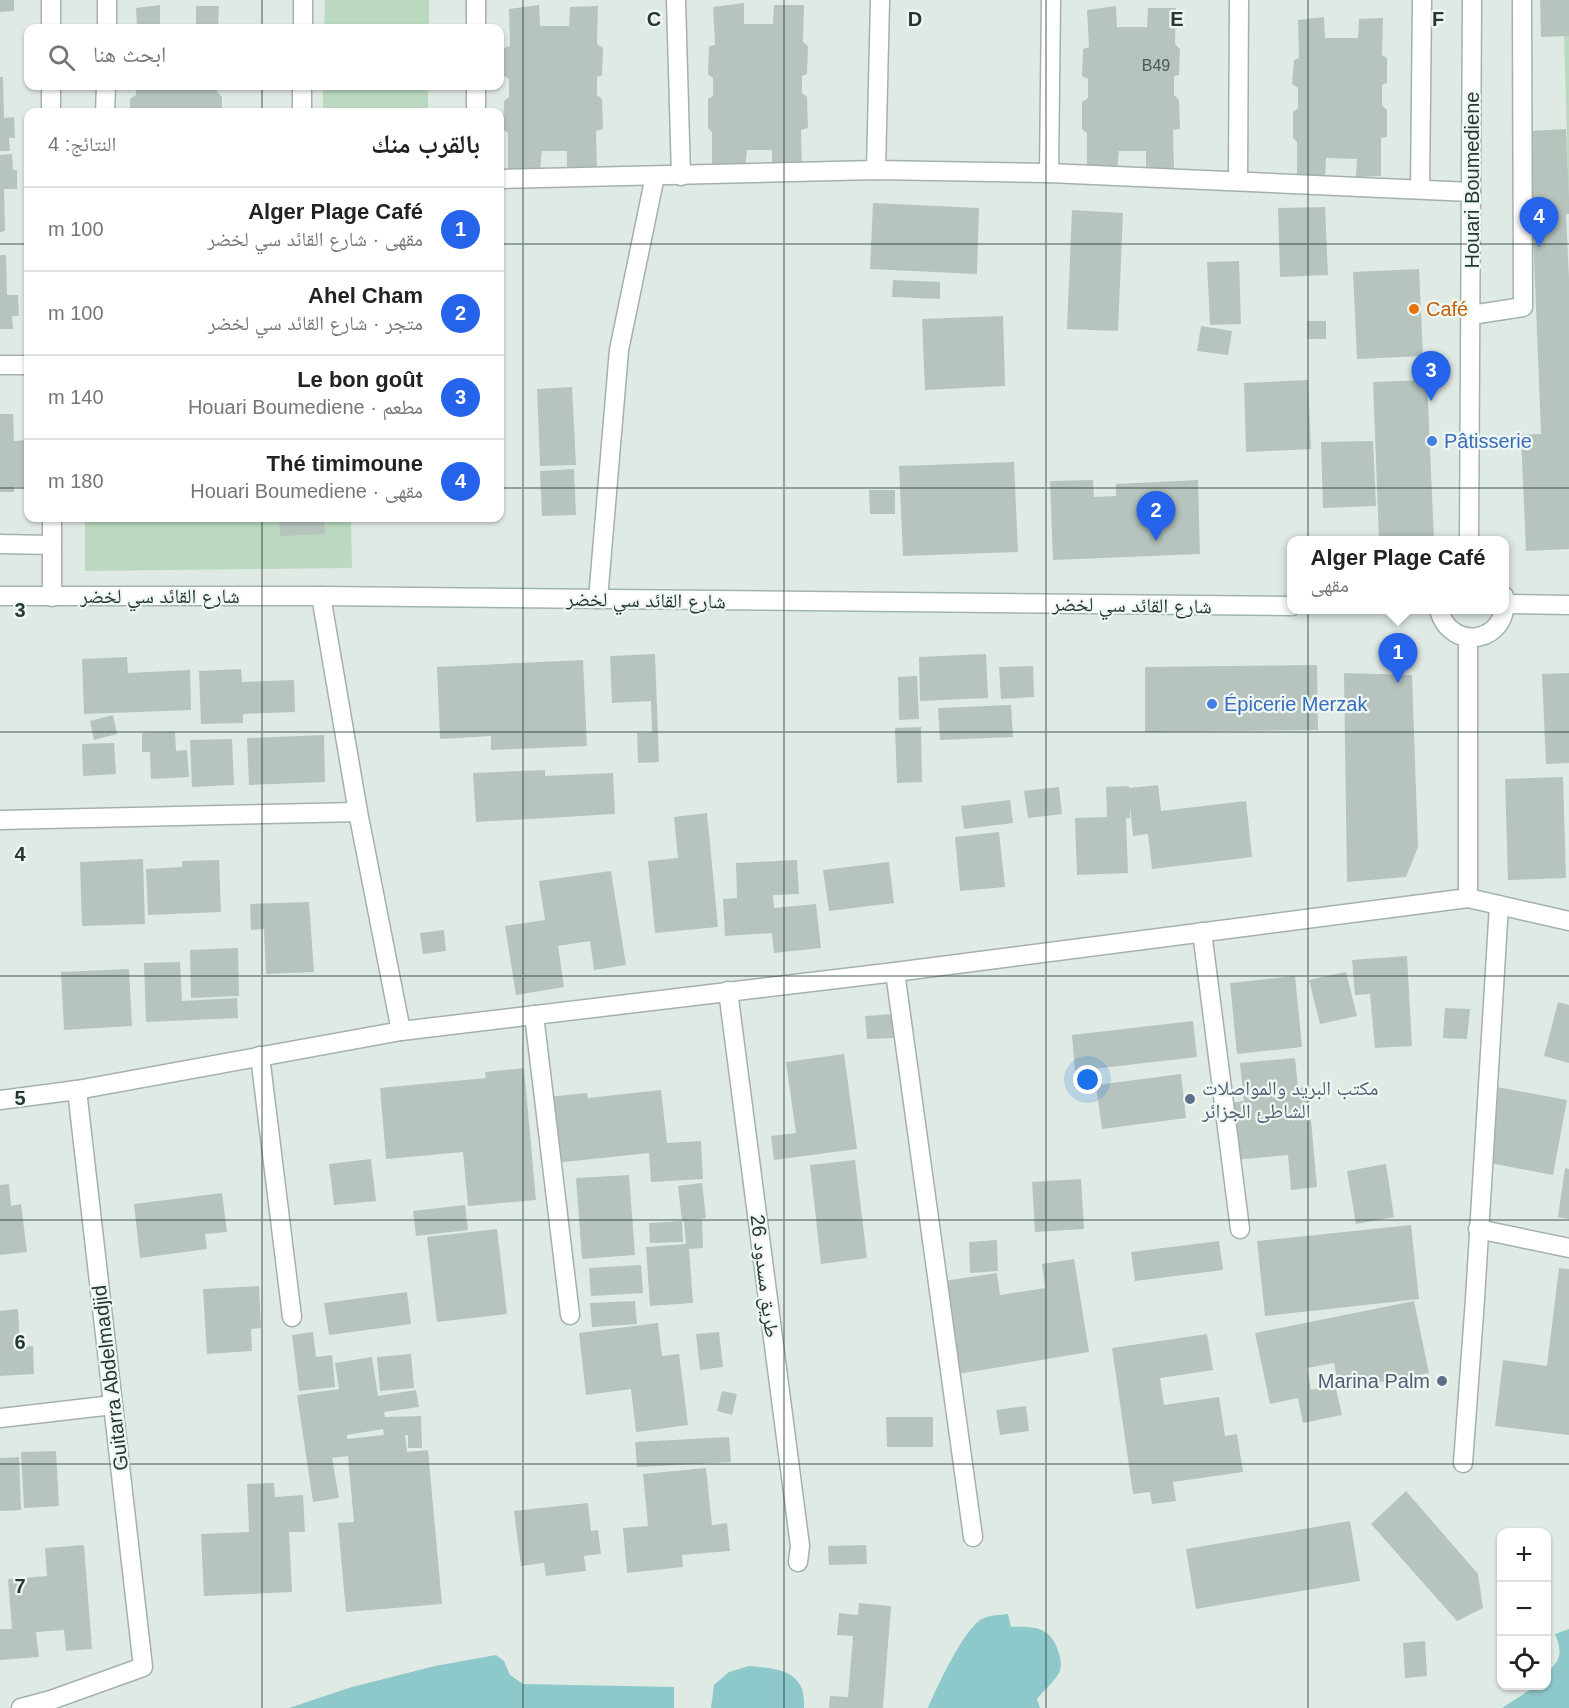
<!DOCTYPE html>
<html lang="ar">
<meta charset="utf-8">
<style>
:root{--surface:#fff;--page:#f2f2f2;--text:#222;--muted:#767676;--line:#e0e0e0;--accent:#2563eb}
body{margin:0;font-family:Arial,"Noto Naskh Arabic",sans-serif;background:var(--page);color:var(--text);direction:rtl}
.controls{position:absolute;right:18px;bottom:18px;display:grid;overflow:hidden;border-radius:12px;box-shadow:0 2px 4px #0004}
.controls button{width:54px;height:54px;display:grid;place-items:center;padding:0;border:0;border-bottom:2px solid var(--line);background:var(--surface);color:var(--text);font:30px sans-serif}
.you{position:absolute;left:1088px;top:1080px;width:21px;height:21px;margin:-15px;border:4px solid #fff;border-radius:50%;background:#1a73e8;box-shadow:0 0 0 9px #1a73e833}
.badge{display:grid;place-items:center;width:39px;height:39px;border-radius:50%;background:var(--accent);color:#fff;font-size:20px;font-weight:700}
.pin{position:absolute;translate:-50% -50px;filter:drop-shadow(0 2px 3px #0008)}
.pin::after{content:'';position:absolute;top:32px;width:21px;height:18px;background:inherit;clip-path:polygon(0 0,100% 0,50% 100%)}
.popup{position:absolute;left:1287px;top:536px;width:222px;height:78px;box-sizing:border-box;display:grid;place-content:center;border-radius:12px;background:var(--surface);filter:drop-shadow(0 2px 4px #0005);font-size:20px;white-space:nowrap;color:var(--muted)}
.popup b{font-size:22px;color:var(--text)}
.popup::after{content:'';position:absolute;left:50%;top:100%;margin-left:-12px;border:12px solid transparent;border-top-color:var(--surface)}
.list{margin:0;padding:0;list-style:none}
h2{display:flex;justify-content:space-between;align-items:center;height:78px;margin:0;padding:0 24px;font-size:26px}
h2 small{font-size:20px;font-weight:400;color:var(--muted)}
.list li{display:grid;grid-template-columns:39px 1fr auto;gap:18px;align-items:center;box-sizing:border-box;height:84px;padding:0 24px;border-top:2px solid var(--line)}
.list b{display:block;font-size:22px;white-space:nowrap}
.list p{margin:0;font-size:20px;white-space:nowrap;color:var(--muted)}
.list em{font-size:20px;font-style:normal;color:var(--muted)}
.icon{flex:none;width:33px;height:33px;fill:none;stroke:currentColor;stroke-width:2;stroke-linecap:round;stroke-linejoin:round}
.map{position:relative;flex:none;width:1569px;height:1708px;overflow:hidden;direction:ltr}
.search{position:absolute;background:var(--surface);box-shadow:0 2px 4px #0004;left:24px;top:24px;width:480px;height:66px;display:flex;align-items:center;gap:15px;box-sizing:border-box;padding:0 21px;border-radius:12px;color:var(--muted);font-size:22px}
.panel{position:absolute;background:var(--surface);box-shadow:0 2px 4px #0004;left:24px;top:108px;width:480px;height:414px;border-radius:12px;direction:rtl}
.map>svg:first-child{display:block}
.green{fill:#bbd9c0}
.water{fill:#8dc8ca}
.building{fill:#b6c4bd;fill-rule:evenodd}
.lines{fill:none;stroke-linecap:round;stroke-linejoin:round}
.minor-casing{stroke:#a4b1aa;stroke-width:21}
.tertiary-casing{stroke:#a4b1aa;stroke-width:21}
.secondary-casing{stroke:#a1b4ab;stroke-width:21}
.minor{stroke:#fff;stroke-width:18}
.tertiary{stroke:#fff;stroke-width:18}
.secondary{stroke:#fff;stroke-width:18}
.grid{fill:none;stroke:#233830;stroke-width:1.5;stroke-opacity:0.55}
.food-dot{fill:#e8710a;stroke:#f0f7f3;stroke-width:2}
.shop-dot{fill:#3f7fe0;stroke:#f0f7f3;stroke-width:2}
.service-dot{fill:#5c6f8a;stroke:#f0f7f3;stroke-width:2}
.labels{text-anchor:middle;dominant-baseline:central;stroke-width:4.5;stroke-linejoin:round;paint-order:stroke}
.number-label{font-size:16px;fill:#485b53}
.street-label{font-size:20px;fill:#233830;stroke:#f0f7f3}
.food-label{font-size:20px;fill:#c56008;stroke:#f0f7f3;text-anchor:start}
.shop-label{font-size:20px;fill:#366cbe;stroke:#f0f7f3;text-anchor:start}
.service-label{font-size:20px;fill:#4e5e75;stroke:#f0f7f3;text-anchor:start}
.grid-label{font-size:20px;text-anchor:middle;font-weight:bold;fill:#233830;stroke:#f0f7f3;stroke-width:4.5;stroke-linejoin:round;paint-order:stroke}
</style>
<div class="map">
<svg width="1569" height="1708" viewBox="0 0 1569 1708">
<rect width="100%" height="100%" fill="#e0eae4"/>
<!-- green -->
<g class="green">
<polygon points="325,0 429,0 429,28 324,28"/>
<polygon points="1563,0 1569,0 1569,214"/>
<rect x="323" y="86" width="105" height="26"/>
<polygon points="85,518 351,518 352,568 85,571"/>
</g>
<!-- water -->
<g class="water">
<path d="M1008,1614L1011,1627C1035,1626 1052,1627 1059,1654C1061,1660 1062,1667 1059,1673C1054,1682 1043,1691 1037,1699L1040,1708H928C936,1689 966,1624 984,1618C991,1615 1000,1615 1008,1614Z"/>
<path d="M1569,1629V1708H1502L1536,1686H1546C1546,1661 1569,1667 1555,1634Z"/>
<polygon points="496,1655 504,1661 510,1675 523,1684 674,1687 674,1708 289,1708 352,1687 435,1666"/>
<path d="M749,1666C768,1668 794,1668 802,1689C804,1695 804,1702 804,1708H711L714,1685L729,1672Z"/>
</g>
<!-- building -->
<g class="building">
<polygon points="0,0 14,0 14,11 0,12"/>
<polygon points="1540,0 1569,0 1569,36 1541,37"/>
<polygon points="744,3 744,24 773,24 774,5 804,5 803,42 808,46 807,74 802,76 802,93 807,97 808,128 801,130 802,168 772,170 772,150 747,150 745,169 712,169 712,132 708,128 708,99 713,96 713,78 708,74 709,46 715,45 713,7"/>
<polygon points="160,5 160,25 196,26 196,6 219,6 218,28 137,28 136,8"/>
<polygon points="539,5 540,26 569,26 570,7 598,6 597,44 603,48 602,75 597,77 597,95 602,99 603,129 596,131 597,169 567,170 567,151 542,151 540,170 508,170 508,133 503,129 504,101 509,97 509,79 503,75 504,48 510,46 509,9"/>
<polygon points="1116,6 1117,27 1147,27 1148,8 1176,8 1175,44 1180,49 1179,75 1174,76 1174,95 1179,100 1180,129 1173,130 1174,168 1146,170 1146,151 1119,151 1117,170 1087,169 1087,133 1082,129 1082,102 1088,98 1088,79 1082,76 1083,49 1089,47 1087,10"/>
<polygon points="1324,17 1325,38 1358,38 1359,19 1383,18 1382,55 1387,58 1387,83 1382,85 1382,105 1387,110 1387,137 1381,138 1381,176 1356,177 1357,159 1326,158 1325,178 1297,177 1297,142 1293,138 1293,112 1298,108 1298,88 1292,84 1294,60 1299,58 1298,20"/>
<polygon points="0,77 3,77 4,118 14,117 15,138 9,138 10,151 0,151"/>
<polygon points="136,86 217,86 217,92 222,97 222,112 130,112 130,99 136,95"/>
<polygon points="1566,129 1569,197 1569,214 1566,214 1569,279 1569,549 1526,551 1521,435 1541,434 1529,131"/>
<polygon points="12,154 13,170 17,170 17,189 4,189 5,231 0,232 0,155"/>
<polygon points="873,203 979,208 977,274 870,269"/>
<polygon points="1325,207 1328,275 1280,277 1278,208"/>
<polygon points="1072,210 1123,213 1118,331 1067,329"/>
<polygon points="0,255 6,255 7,295 18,295 19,316 12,316 13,329 0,329"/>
<polygon points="1239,261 1241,324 1210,325 1207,262"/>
<polygon points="1419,269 1423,356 1357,359 1353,272"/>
<polygon points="893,280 940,282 940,299 892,297"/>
<polygon points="1003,316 1005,386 925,390 922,319"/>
<rect x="1307" y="321" width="19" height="18"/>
<polygon points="1201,326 1232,331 1228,355 1197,351"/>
<polygon points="1308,380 1311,449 1246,452 1244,383"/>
<polygon points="1427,380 1434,540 1379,540 1373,382"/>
<polygon points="572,387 576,465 540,466 537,389"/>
<polygon points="0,414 13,414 14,441 28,440 28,487 14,487 14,492 0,492"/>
<polygon points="1373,441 1376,506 1323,508 1321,442"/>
<polygon points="1014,462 1018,552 903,556 899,466"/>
<polygon points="574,469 576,515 542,516 540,471"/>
<polygon points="1093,480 1094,497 1116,496 1116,484 1198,480 1200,554 1053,560 1050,481"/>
<polygon points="869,490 895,490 895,514 870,514"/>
<polygon points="279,518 324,518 325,534 280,536"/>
<polygon points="353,518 389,518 389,520 354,522"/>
<polygon points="655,654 659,762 638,763 637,733 652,733 651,701 612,703 610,656"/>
<polygon points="986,654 988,698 920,701 919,657"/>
<polygon points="127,657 128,673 190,670 191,710 84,714 82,659"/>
<polygon points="583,660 587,746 491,750 491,736 440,739 437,667"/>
<polygon points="1317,665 1318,730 1145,732 1145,667"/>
<polygon points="1033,666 1034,697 1001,699 999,667"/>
<polygon points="241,669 242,682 294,680 295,712 243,714 243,723 201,724 199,671"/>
<polygon points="1344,673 1412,675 1418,847 1406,877 1347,882"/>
<polygon points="1569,673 1569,763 1546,764 1542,674"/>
<polygon points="917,676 919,719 899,720 898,677"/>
<polygon points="1011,705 1013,737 940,740 938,708"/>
<polygon points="113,715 117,734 94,740 90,721"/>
<polygon points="921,727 922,782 897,783 895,728"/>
<polygon points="175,732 176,751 187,750 189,777 151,779 150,752 142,752 142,733"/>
<polygon points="324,735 325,782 249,785 247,738"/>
<polygon points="232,739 234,785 192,787 190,740"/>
<polygon points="114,743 116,774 83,776 82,744"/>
<polygon points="545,770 545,776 613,773 615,814 476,822 473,773"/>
<polygon points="1563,777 1566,878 1508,880 1505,779"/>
<polygon points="1158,785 1161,811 1246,801 1252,857 1152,869 1148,834 1133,836 1130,806 1130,818 1126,818 1128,873 1077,875 1075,818 1107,817 1106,787 1129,786 1129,788"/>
<polygon points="1059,787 1062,814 1028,818 1024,791"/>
<polygon points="1010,800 1013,823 964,829 961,806"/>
<polygon points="707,813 718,927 655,933 648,861 678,858 674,817"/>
<polygon points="999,832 1005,887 960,891 955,837"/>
<polygon points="143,859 145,924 82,926 80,862"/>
<polygon points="219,860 221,912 148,915 146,869 182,867 182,861"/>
<polygon points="797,860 799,894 773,895 774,908 816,904 821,948 774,953 772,933 725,936 723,899 737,898 736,863"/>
<polygon points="889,862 894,903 829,911 823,870"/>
<polygon points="611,871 626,965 594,970 590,941 558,946 564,987 516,995 505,926 545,920 539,881"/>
<polygon points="309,902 314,972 266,974 264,929 251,930 250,904"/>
<polygon points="444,930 446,951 423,954 420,933"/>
<polygon points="238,948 239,996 191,998 190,950"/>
<polygon points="1407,956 1412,1046 1375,1048 1370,994 1355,995 1352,960"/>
<polygon points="180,962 182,1001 237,998 238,1018 146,1022 144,963"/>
<polygon points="129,969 132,1026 64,1030 61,972"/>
<polygon points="1346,972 1357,1016 1320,1024 1309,980"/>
<polygon points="1295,976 1302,1047 1237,1054 1230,983"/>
<polygon points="1558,1002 1569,1005 1569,1063 1544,1056"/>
<polygon points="1445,1008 1470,1009 1467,1039 1443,1038"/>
<polygon points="893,1014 894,1038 867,1039 865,1016"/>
<polygon points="1193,1021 1197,1057 1075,1071 1072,1035"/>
<polygon points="844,1054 857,1149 774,1160 771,1136 796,1133 786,1062"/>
<polygon points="1295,1058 1298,1088 1308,1087 1317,1187 1291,1190 1288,1155 1234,1160 1229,1103 1244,1101 1240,1063"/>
<polygon points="524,1068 536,1200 468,1206 463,1152 386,1159 380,1088 486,1078 485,1072"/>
<polygon points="1181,1074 1186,1118 1102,1129 1096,1085"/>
<polygon points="1497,1087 1567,1100 1553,1175 1484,1162"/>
<polygon points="661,1090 667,1143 701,1141 703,1179 651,1182 649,1153 555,1163 548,1097 587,1093 588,1098"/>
<polygon points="371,1159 376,1201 334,1205 329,1164"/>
<polygon points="855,1160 867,1258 821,1264 810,1165"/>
<polygon points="1386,1164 1394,1217 1356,1224 1347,1171"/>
<polygon points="1565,1168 1569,1169 1569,1219 1558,1217"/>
<polygon points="629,1175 635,1255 582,1259 576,1178"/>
<polygon points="1081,1179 1084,1229 1035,1232 1032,1182"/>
<polygon points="702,1183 706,1218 682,1221 678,1186"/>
<polygon points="9,1184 11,1206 21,1204 27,1252 0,1255 0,1185"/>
<polygon points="222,1193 227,1232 205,1234 207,1249 140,1258 134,1204"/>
<polygon points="465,1205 468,1230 416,1236 413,1211"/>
<polygon points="702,1220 703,1248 689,1249 693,1303 650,1306 646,1247 686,1244 684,1221"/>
<polygon points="682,1221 683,1242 650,1243 649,1223"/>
<polygon points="1411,1225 1419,1299 1265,1316 1257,1241"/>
<polygon points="497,1229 507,1314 437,1322 427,1237"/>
<polygon points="997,1240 998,1271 970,1273 969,1242"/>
<polygon points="1219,1241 1223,1270 1135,1281 1131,1252"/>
<polygon points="1074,1259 1089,1352 958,1374 944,1281 997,1273 1000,1295 1045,1288 1042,1264"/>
<polygon points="641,1265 643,1293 591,1296 589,1268"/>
<polygon points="1559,1268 1569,1269 1569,1435 1495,1426 1503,1360 1547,1366"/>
<polygon points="259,1286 261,1328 251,1329 252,1351 207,1354 203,1289"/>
<polygon points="407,1292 411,1324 329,1335 324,1303"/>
<polygon points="635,1301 637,1324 592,1327 590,1303"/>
<polygon points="1414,1301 1429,1373 1339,1390 1334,1363 1307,1368 1311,1390 1335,1385 1342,1415 1303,1423 1298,1398 1270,1404 1255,1333"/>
<polygon points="18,1309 20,1347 33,1346 34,1374 0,1376 0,1311"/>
<polygon points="658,1323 662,1356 679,1354 688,1425 636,1432 631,1389 586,1395 579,1333"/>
<polygon points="313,1332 316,1357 332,1355 335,1387 299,1391 292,1335"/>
<polygon points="719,1332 723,1367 700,1370 696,1334"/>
<polygon points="1207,1334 1213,1370 1160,1378 1164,1405 1219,1397 1225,1436 1237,1434 1243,1472 1173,1482 1176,1501 1152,1504 1150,1492 1133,1494 1112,1348"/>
<polygon points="411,1354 414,1388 380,1391 377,1357"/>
<path d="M372,1357L378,1396L416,1390L419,1407L384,1412L385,1417L421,1416L422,1448H408V1435H405L407,1452L428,1450L442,1604L346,1612L338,1523L354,1522L348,1456L332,1458L339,1498L313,1502L297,1395L339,1389L335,1363ZM383,1429L384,1435L347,1439V1435Z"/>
<polygon points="722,1391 737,1394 732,1415 717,1411"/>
<polygon points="1026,1406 1029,1431 1000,1435 996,1410"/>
<polygon points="886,1417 933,1417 933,1447 887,1447"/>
<polygon points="729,1437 731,1462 637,1467 635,1442"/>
<polygon points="56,1451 59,1506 24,1508 21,1452"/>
<polygon points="19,1457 21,1510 0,1511 0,1458"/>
<polygon points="706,1468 712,1525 727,1523 730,1551 682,1555 683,1567 627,1573 623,1528 648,1526 643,1474"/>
<polygon points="274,1483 275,1497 303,1495 305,1532 289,1532 292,1592 204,1596 201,1534 249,1532 247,1484"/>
<polygon points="1406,1491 1478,1574 1483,1608 1457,1621 1371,1524"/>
<polygon points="588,1503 591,1531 598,1530 601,1554 584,1556 586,1571 546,1576 544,1563 521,1566 514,1511"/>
<polygon points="1350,1521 1360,1581 1196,1609 1186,1549"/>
<polygon points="84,1545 92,1649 66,1651 64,1630 36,1632 39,1657 0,1660 0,1629 12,1629 8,1579 47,1576 45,1548"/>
<polygon points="866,1545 867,1564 829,1565 828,1546"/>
<polygon points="859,1603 891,1606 883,1708 829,1708 830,1696 848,1697 853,1636 837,1635 839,1613 858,1615"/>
<polygon points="1425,1641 1427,1676 1405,1678 1403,1643"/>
</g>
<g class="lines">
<defs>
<g id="minor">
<polyline points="51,0 51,28"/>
<polyline points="676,0 681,176"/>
<polyline points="107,28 107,0"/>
<polyline points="303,28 303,0"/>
<polyline points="476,28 476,0"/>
<polyline points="51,86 51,112"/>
<polyline points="105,112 106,86"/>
<polyline points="302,112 302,86"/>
<polyline points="476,112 476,86"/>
<polyline points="876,170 880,0"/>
<polyline points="1049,173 1051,0"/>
<polyline points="500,179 876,170 1049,173 1471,192"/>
<polyline points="1238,181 1239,0"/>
<polyline points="1420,189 1422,0"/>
<polyline points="1471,315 1523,307 1522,0"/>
<polyline points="0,365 28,365"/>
<polyline points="0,544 52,545"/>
<polyline points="321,596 358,812 401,1031"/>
<polyline points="52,597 52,518"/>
<polyline points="598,599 619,350 655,176"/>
<polyline points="0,820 358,812"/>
<polyline points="1202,932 1240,1229"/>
<polyline points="895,972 973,1537"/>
<polyline points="728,991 800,1546 798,1562"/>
<polyline points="534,1015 570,1315"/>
<polyline points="260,1056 292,1317"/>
<polyline points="1478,1229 1569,1248"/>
<polyline points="0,1418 113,1405"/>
<polyline points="1463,1463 1475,1299 1499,905"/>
<polyline points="21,1708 51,1700 143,1667 77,1090"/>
</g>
<g id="tertiary">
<polyline points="1468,638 1468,898"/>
<polyline points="0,1100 77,1090 401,1031 895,972 1468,898 1569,921"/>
</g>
<g id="secondary">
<polyline points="1469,540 1472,0"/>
<polyline points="0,596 321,596 1292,606"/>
<polyline points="1506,604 1569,605"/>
<path d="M1439,610C1451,654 1511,642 1504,596"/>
</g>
</defs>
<!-- minor casing -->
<use href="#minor" class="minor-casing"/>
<!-- tertiary casing -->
<use href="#tertiary" class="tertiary-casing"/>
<!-- secondary casing -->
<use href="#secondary" class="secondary-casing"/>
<!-- minor -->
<use href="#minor" class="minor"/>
<!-- tertiary -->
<use href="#tertiary" class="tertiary"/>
<!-- secondary -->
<use href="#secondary" class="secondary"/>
</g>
<!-- grid -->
<path class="grid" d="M262,0V28M523,0V1708M784,0V1708M1046,0V1708M1308,0V1708M262,86V112M0,244H28M500,244H1569M0,488H28M500,488H1569M262,518V1708M0,732H1569M0,976H1569M0,1220H1569M0,1464H1569"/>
<!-- markers -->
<circle class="food-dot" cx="1414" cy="309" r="6"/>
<g class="shop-dot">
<circle cx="1432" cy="441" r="6"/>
<circle cx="1212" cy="704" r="6"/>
</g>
<g class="service-dot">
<circle cx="1190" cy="1099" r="6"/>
<circle cx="1442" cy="1381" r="6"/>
</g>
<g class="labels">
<!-- number labels -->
<g class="number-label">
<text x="1156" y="65">B49</text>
</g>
<!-- street labels -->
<g class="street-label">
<text transform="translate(1472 180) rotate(-90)">Houari Boumediene</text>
<text x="160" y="596">شارع القائد سي لخضر</text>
<text transform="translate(646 600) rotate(1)">شارع القائد سي لخضر</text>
<text transform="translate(1132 605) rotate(1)">شارع القائد سي لخضر</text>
<text transform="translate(765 1276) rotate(83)">طريق مسدود 26</text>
<text transform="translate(110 1378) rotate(-97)">Guitarra Abdelmadjid</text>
</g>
<!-- food labels -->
<g class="food-label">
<text x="1426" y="309">Café</text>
</g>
<!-- shop labels -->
<g class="shop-label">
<text x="1444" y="441">Pâtisserie</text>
<text x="1224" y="704">Épicerie Merzak</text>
</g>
<!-- service labels -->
<g class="service-label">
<text x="1202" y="1088">مكتب البريد والمواصلات<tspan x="1202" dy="23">الشاطئ الجزائر</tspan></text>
<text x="1430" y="1381" text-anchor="end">Marina Palm</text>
</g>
</g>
<g class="grid-label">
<text x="654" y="26">C</text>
<text x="915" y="26">D</text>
<text x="1177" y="26">E</text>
<text x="1438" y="26">F</text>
<text x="20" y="617">3</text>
<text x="20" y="861">4</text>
<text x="20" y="1105">5</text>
<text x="20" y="1349">6</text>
<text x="20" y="1593">7</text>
</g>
</svg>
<div class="controls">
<button>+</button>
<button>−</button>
<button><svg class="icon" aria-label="locate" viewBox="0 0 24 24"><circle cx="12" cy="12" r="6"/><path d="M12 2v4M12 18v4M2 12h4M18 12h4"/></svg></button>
</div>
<div class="you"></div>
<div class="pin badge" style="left:1398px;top:683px">1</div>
<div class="popup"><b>Alger Plage Café</b>مقهى</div>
<div class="pin badge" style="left:1156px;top:541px">2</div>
<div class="pin badge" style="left:1431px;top:401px">3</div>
<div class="pin badge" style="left:1539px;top:247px">4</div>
<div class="search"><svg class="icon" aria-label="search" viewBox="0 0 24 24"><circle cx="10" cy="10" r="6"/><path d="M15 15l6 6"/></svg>ابحث هنا</div>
<section class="panel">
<h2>بالقرب منك<small>النتائج: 4</small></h2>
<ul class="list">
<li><span class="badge">1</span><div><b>Alger Plage Café</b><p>مقهى · شارع القائد سي لخضر</p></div><em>100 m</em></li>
<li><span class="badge">2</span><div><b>Ahel Cham</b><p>متجر · شارع القائد سي لخضر</p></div><em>100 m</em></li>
<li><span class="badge">3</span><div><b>Le bon goût</b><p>مطعم · Houari Boumediene</p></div><em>140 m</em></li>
<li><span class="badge">4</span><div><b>Thé timimoune</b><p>مقهى · Houari Boumediene</p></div><em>180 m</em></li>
</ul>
</section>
</div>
